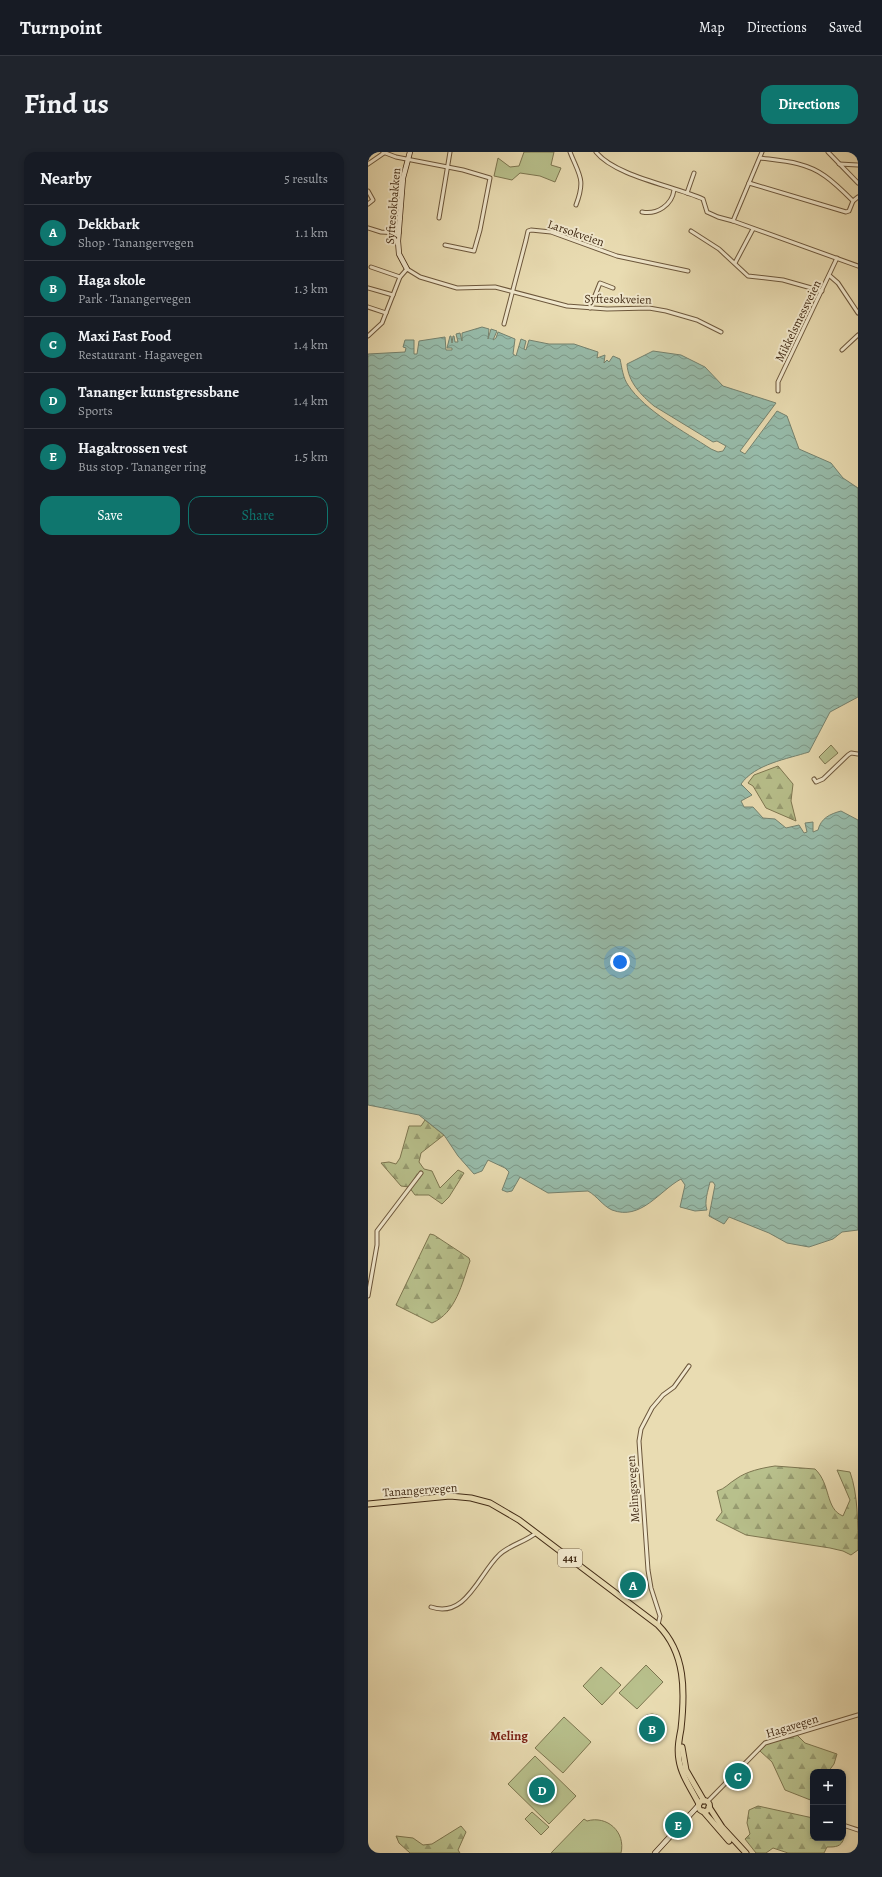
<!DOCTYPE html>
<meta charset="utf-8">
<style>
:root{--surface:#171b24;--page:#20242c;--text:#f1f3f6;--muted:#9ea1a6;--line:#363941;--accent:#0f766e}
body{margin:0;font-family:Alegreya,serif;background:var(--page);color:var(--text)}
.controls{position:absolute;right:12px;bottom:12px;display:grid;overflow:hidden;border-radius:8px;box-shadow:0 2px 6px #0003}
.controls button{width:36px;height:36px;display:grid;place-items:center;padding:0;border:0;border-bottom:1px solid var(--line);background:var(--surface);color:var(--text);font:20px sans-serif}
.you{position:absolute;left:252px;top:810px;width:14px;height:14px;margin:-10px;border:3px solid #fff;border-radius:50%;background:#1a73e8;box-shadow:0 0 0 6px #1a73e833}
.badge{display:grid;place-items:center;width:26px;height:26px;border-radius:50%;background:var(--accent);color:#fff;font-size:13px;font-weight:700}
.pin{position:absolute;translate:-50% -50%;border:2px solid #fff;box-shadow:0 1px 4px #0006}
.list{margin:0;padding:0;list-style:none}
h2{display:flex;justify-content:space-between;align-items:center;height:52px;margin:0;padding:0 16px;font-size:17px}
h2 small{font-size:13px;font-weight:400;color:var(--muted)}
.list li{display:grid;grid-template-columns:26px 1fr auto;gap:12px;align-items:center;box-sizing:border-box;height:56px;padding:0 16px;border-top:1px solid var(--line)}
.list b{display:block;font-size:15px;white-space:nowrap}
.list p{margin:0;font-size:13px;white-space:nowrap;color:var(--muted)}
.list em{font-size:13px;font-style:normal;color:var(--muted)}
.actions{display:flex;gap:8px;padding:12px 16px}
.actions a{flex:1;padding:9px 0;border:1px solid var(--accent);border-radius:12px;text-align:center;font-size:14px;color:var(--accent)}
.actions .main{background:var(--accent);color:#fff}
.map{position:relative;flex:none;width:490px;height:1701px;overflow:hidden;border-radius:12px}
header{display:flex;align-items:center;gap:24px;box-sizing:border-box;height:56px;padding:0 20px;background:var(--surface);border-bottom:1px solid var(--line)}
header strong{font-size:19px}
nav{display:flex;gap:22px;margin-inline-start:auto;font-size:14px}
.intro{display:flex;align-items:center;justify-content:space-between;box-sizing:border-box;height:96px;padding:0 24px}
h1{margin:0;font-size:28px}
.button{padding:10px 18px;border-radius:12px;background:var(--accent);color:#fff;font-size:14px;font-weight:700}
main{display:flex;gap:24px;padding:0 24px}
aside{flex:1;background:var(--surface);border-radius:12px;box-shadow:0 2px 6px #0003}
.map>svg:first-child{display:block}
.forest{fill:url(#forest-firs);stroke:#7d7650}
.park{fill:#b8c08c;stroke:#7d7650}
.water{fill:url(#water-waves);stroke:#75826f}
.lines{fill:none;stroke-linecap:round;stroke-linejoin:round}
.street-casing{stroke:#6c573c;stroke-width:5}
.secondary-casing{stroke:#422b15;stroke-width:6}
.primary-casing{stroke:#422b15;stroke-width:7}
.street{stroke:#f1e8cd;stroke-width:3}
.secondary{stroke:#f1e8cd;stroke-width:4.5}
.primary{stroke:#e9dcb2;stroke-width:5}
.labels{text-anchor:middle;dominant-baseline:central;stroke-width:4;stroke-linejoin:round;paint-order:stroke}
.shield{fill:#f1e8cd;stroke:#76644c;stroke-width:1}
.shield-label{font-size:11px;font-weight:bold;fill:#422b15}
.street-label{font-size:12px;fill:#422b15;stroke:#f1e8cd}
.neighbourhood-label{font-size:13px;font-weight:bold;fill:#7a1f14;stroke:#f1e8cd}
</style>
<header>
<strong>Turnpoint</strong>
<nav><a>Map</a><a>Directions</a><a>Saved</a></nav>
</header>
<div class="intro"><h1>Find us</h1><a class="button">Directions</a></div>
<main>
<aside>
<h2>Nearby<small>5 results</small></h2>
<ul class="list">
<li><span class="badge">A</span><div><b>Dekkbark</b><p>Shop · Tanangervegen</p></div><em>1.1 km</em></li>
<li><span class="badge">B</span><div><b>Haga skole</b><p>Park · Tanangervegen</p></div><em>1.3 km</em></li>
<li><span class="badge">C</span><div><b>Maxi Fast Food</b><p>Restaurant · Hagavegen</p></div><em>1.4 km</em></li>
<li><span class="badge">D</span><div><b>Tananger kunstgressbane</b><p>Sports</p></div><em>1.4 km</em></li>
<li><span class="badge">E</span><div><b>Hagakrossen vest</b><p>Bus stop · Tananger ring</p></div><em>1.5 km</em></li>
</ul>
<div class="actions"><a class="main">Save</a><a>Share</a></div>
</aside>
<div class="map">
<svg width="490" height="1701" viewBox="0 0 490 1701">
<defs>
<pattern id="forest-firs" width="22" height="20" patternUnits="userSpaceOnUse"><rect width="22" height="20" fill="#b8c08c"/><path d="M5 1l3.5 6h-7zM16 11l3.5 6h-7z" fill="#979c71"/></pattern>
<pattern id="water-waves" width="16" height="10" patternUnits="userSpaceOnUse"><rect width="16" height="10" fill="#97bcab"/><path d="M0 5q4-4 8 0t8 0" fill="none" stroke="#7d998a"/></pattern>
</defs>
<rect width="100%" height="100%" fill="#e9dcb2"/>
<filter id="stains"><feTurbulence type="fractalNoise" baseFrequency=".005" numOctaves="4"/><feColorMatrix values="0 0 0 0 .2 0 0 0 0 .09 0 0 0 0 .02 0 0 0 .5 -.17"/></filter>
<radialGradient id="worn" r=".72"><stop offset=".6" stop-color="#630" stop-opacity="0"/><stop offset="1" stop-color="#630" stop-opacity=".3"/></radialGradient>
<!-- forest -->
<g class="forest">
<polygon points="410,614 425,632 423,649 428,669 398,656 385,634 380,631 386,623"/>
<polygon points="57,968 76,983 53,1001 51,1010 56,1017 64,1019 72,1036 90,1018 96,1021 81,1045 74,1052 61,1043 47,1043 41,1035 33,1034 13,1011 21,1010 28,1012 32,1006 41,974 53,974"/>
<path d="M62,1082L66,1083L101,1106L102,1109C94,1131 88,1161 64,1171L28,1153Z"/>
<path d="M407,1314L447,1317C463,1332 457,1357 475,1364L482,1348L469,1318L482,1320C490,1342 490,1373 490,1398L483,1403L475,1399L462,1396L378,1383L348,1368L354,1360L349,1339C357,1337 361,1331 368,1327C379,1319 394,1316 407,1314Z"/>
<polygon points="429,1583 437,1591 469,1602 466,1612 460,1620 445,1620 445,1649 417,1638 404,1610 392,1599 400,1591"/>
<path d="M390,1654L445,1666V1686H475V1683L476,1686C473,1695 468,1695 459,1695L456,1701H420L405,1696L398,1701H388L377,1687L382,1682L379,1671L381,1658Z"/>
<polygon points="93,1674 98,1680 90,1698 92,1701 42,1701 31,1691 28,1684 45,1686 55,1693 64,1692"/>
</g>
<!-- park -->
<g class="park">
<polygon points="156,0 186,0 183,13 193,16 187,30 172,24 152,21 144,28 126,24 130,6 142,15 151,14"/>
<polygon points="463,593 470,601 457,612 451,605"/>
<polygon points="278,1513 295,1530 269,1557 251,1541"/>
<polygon points="233,1515 253,1533 234,1553 215,1534"/>
<circle cx="284" cy="1575" r="13"/>
<polygon points="196,1565 223,1590 195,1621 167,1596"/>
<polygon points="167,1604 208,1644 181,1672 140,1632"/>
<polygon points="164,1660 181,1675 173,1683 157,1667"/>
<path d="M216,1667L219,1669C239,1663 258,1680 253,1701H183Z"/>
</g>
<!-- water -->
<path class="water" d="M114,175L121,177L120,187L123,177L129,179L125,188L128,186L130,180L147,187L145,202L148,204L153,187L158,189L156,197L158,198L161,188L181,192H206L230,200L229,206L237,203L236,211L239,208L241,210L245,204L252,207C254,216 255,226 260,233C277,259 317,280 343,297L350,300L355,299L358,294L349,289L345,290L286,254C273,243 260,230 259,212L285,199L313,203L337,215L355,234L408,251L372,299L377,302L409,259L419,264L431,297L463,311L475,326L490,336V545L462,560L441,600C419,607 387,612 373,632L384,643L373,649L376,655H385L395,666L407,667L418,676L431,673L436,681L439,680L437,671L445,670V680L450,678C453,666 462,662 473,659L490,668V1078L474,1080L465,1087L441,1095L419,1091L401,1081L361,1065L356,1072L341,1064L347,1033L345,1030H342C340,1039 336,1050 339,1058L327,1059L312,1055L317,1033L313,1027C291,1039 273,1069 244,1058C235,1054 229,1044 220,1039L180,1041L152,1025L144,1039L139,1040L134,1038L141,1020L137,1016L120,1008L114,1019L106,1022L90,1004L76,983L51,963L0,953V202L37,200L38,196L35,195L37,188H46V202H49L51,189L77,185L78,198H84V196H79L82,184H83L84,191L85,184H86L87,190H90L88,182L92,181L94,189V181Z"/>
<g class="lines">
<defs>
<g id="street">
<polyline points="15,0 28,5 95,18 122,26 112,78 106,99 77,93"/>
<path d="M202,0C211,23 218,27 208,53"/>
<path d="M228,0C247,24 306,34 335,47L339,60L350,65L365,69L490,114"/>
<polyline points="460,0 490,31"/>
<polyline points="0,12 16,1"/>
<polyline points="471,12 490,13"/>
<path d="M381,31L478,60L481,59L485,49C476,40 467,31 457,24C438,10 415,9 392,6"/>
<polyline points="0,39 5,48 0,52"/>
<polyline points="319,41 326,21"/>
<polyline points="485,49 490,45"/>
<path d="M274,60C289,63 304,53 306,38"/>
<polyline points="71,66 82,0"/>
<polyline points="365,69 394,0"/>
<polyline points="0,76 13,80 31,81"/>
<polyline points="323,79 351,97 380,124 415,128 454,139"/>
<polyline points="367,111 385,77"/>
<polyline points="3,115 32,125"/>
<polyline points="462,124 470,131 490,161"/>
<polyline points="0,136 25,143"/>
<polyline points="0,155 18,161"/>
<polyline points="222,156 232,131 245,136"/>
<polyline points="136,172 158,88 160,79 163,78 183,80 249,104 320,119"/>
<polyline points="0,184 14,171 32,125 39,117 52,125 89,136 127,135 199,154 239,157 281,156 298,159 329,168 353,180"/>
<polyline points="474,198 490,183"/>
<polyline points="410,239 410,230 469,106"/>
<polyline points="446,627 448,630 455,627 480,603 483,601 490,602"/>
<polyline points="0,1144 9,1093 9,1079 53,1021"/>
<path d="M63,1455C98,1467 111,1422 131,1403C141,1393 157,1390 168,1381"/>
<polyline points="290,1473 292,1464 283,1436 280,1418 271,1289 273,1277 284,1256 295,1243 306,1235 321,1214"/>
<polyline points="339,1650 397,1591 490,1563"/>
<polyline points="475,1673 490,1678"/>
</g>
<g id="secondary">
<polyline points="39,117 31,102 30,89 35,26 42,0"/>
<polyline points="287,1701 330,1654"/>
</g>
<g id="primary">
<path d="M0,1352L82,1344L103,1346L122,1351L151,1368L290,1473C318,1501 317,1540 313,1577C311,1587 309,1597 311,1608C313,1623 324,1638 331,1652"/>
<polyline points="314,1595 318,1618 336,1649"/>
<circle cx="336" cy="1654" r="5.5"/>
<polyline points="341,1655 354,1675 378,1701"/>
<polyline points="335,1659 361,1689"/>
</g>
</defs>
<!-- street casing -->
<use href="#street" class="street-casing"/>
<!-- secondary casing -->
<use href="#secondary" class="secondary-casing"/>
<!-- primary casing -->
<use href="#primary" class="primary-casing"/>
<!-- street -->
<use href="#street" class="street"/>
<!-- secondary -->
<use href="#secondary" class="secondary"/>
<!-- primary -->
<use href="#primary" class="primary"/>
</g>
<g class="labels">
<!-- shield labels -->
<rect class="shield" x="190" y="1397" width="24" height="18" rx="3"/>
<g class="shield-label">
<text x="202" y="1406">441</text>
</g>
<!-- street labels -->
<g class="street-label">
<text transform="translate(25 54) rotate(-85)">Syftesokbakken</text>
<text transform="translate(208 81) rotate(19)">Larsokveien</text>
<text transform="translate(250 147) rotate(1)">Syftesokveien</text>
<text transform="translate(430 169) rotate(-64)">Mikkelsmessveien</text>
<text transform="translate(265 1337) rotate(-94)">Melingsvegen</text>
<text transform="translate(52 1338) rotate(-4)">Tanangervegen</text>
<text transform="translate(424 1574) rotate(-17)">Hagavegen</text>
</g>
<!-- neighbourhood labels -->
<g class="neighbourhood-label">
<text x="141" y="1583">Meling</text>
</g>
</g>
<rect width="100%" height="100%" filter="url(#stains)"/>
<rect width="100%" height="100%" fill="url(#worn)"/>
</svg>
<div class="controls">
<button>+</button>
<button>−</button>
</div>
<div class="you"></div>
<div class="pin badge" style="left:265px;top:1433px">A</div>
<div class="pin badge" style="left:284px;top:1577px">B</div>
<div class="pin badge" style="left:370px;top:1624px">C</div>
<div class="pin badge" style="left:174px;top:1638px">D</div>
<div class="pin badge" style="left:310px;top:1673px">E</div>
</div>
</main>
